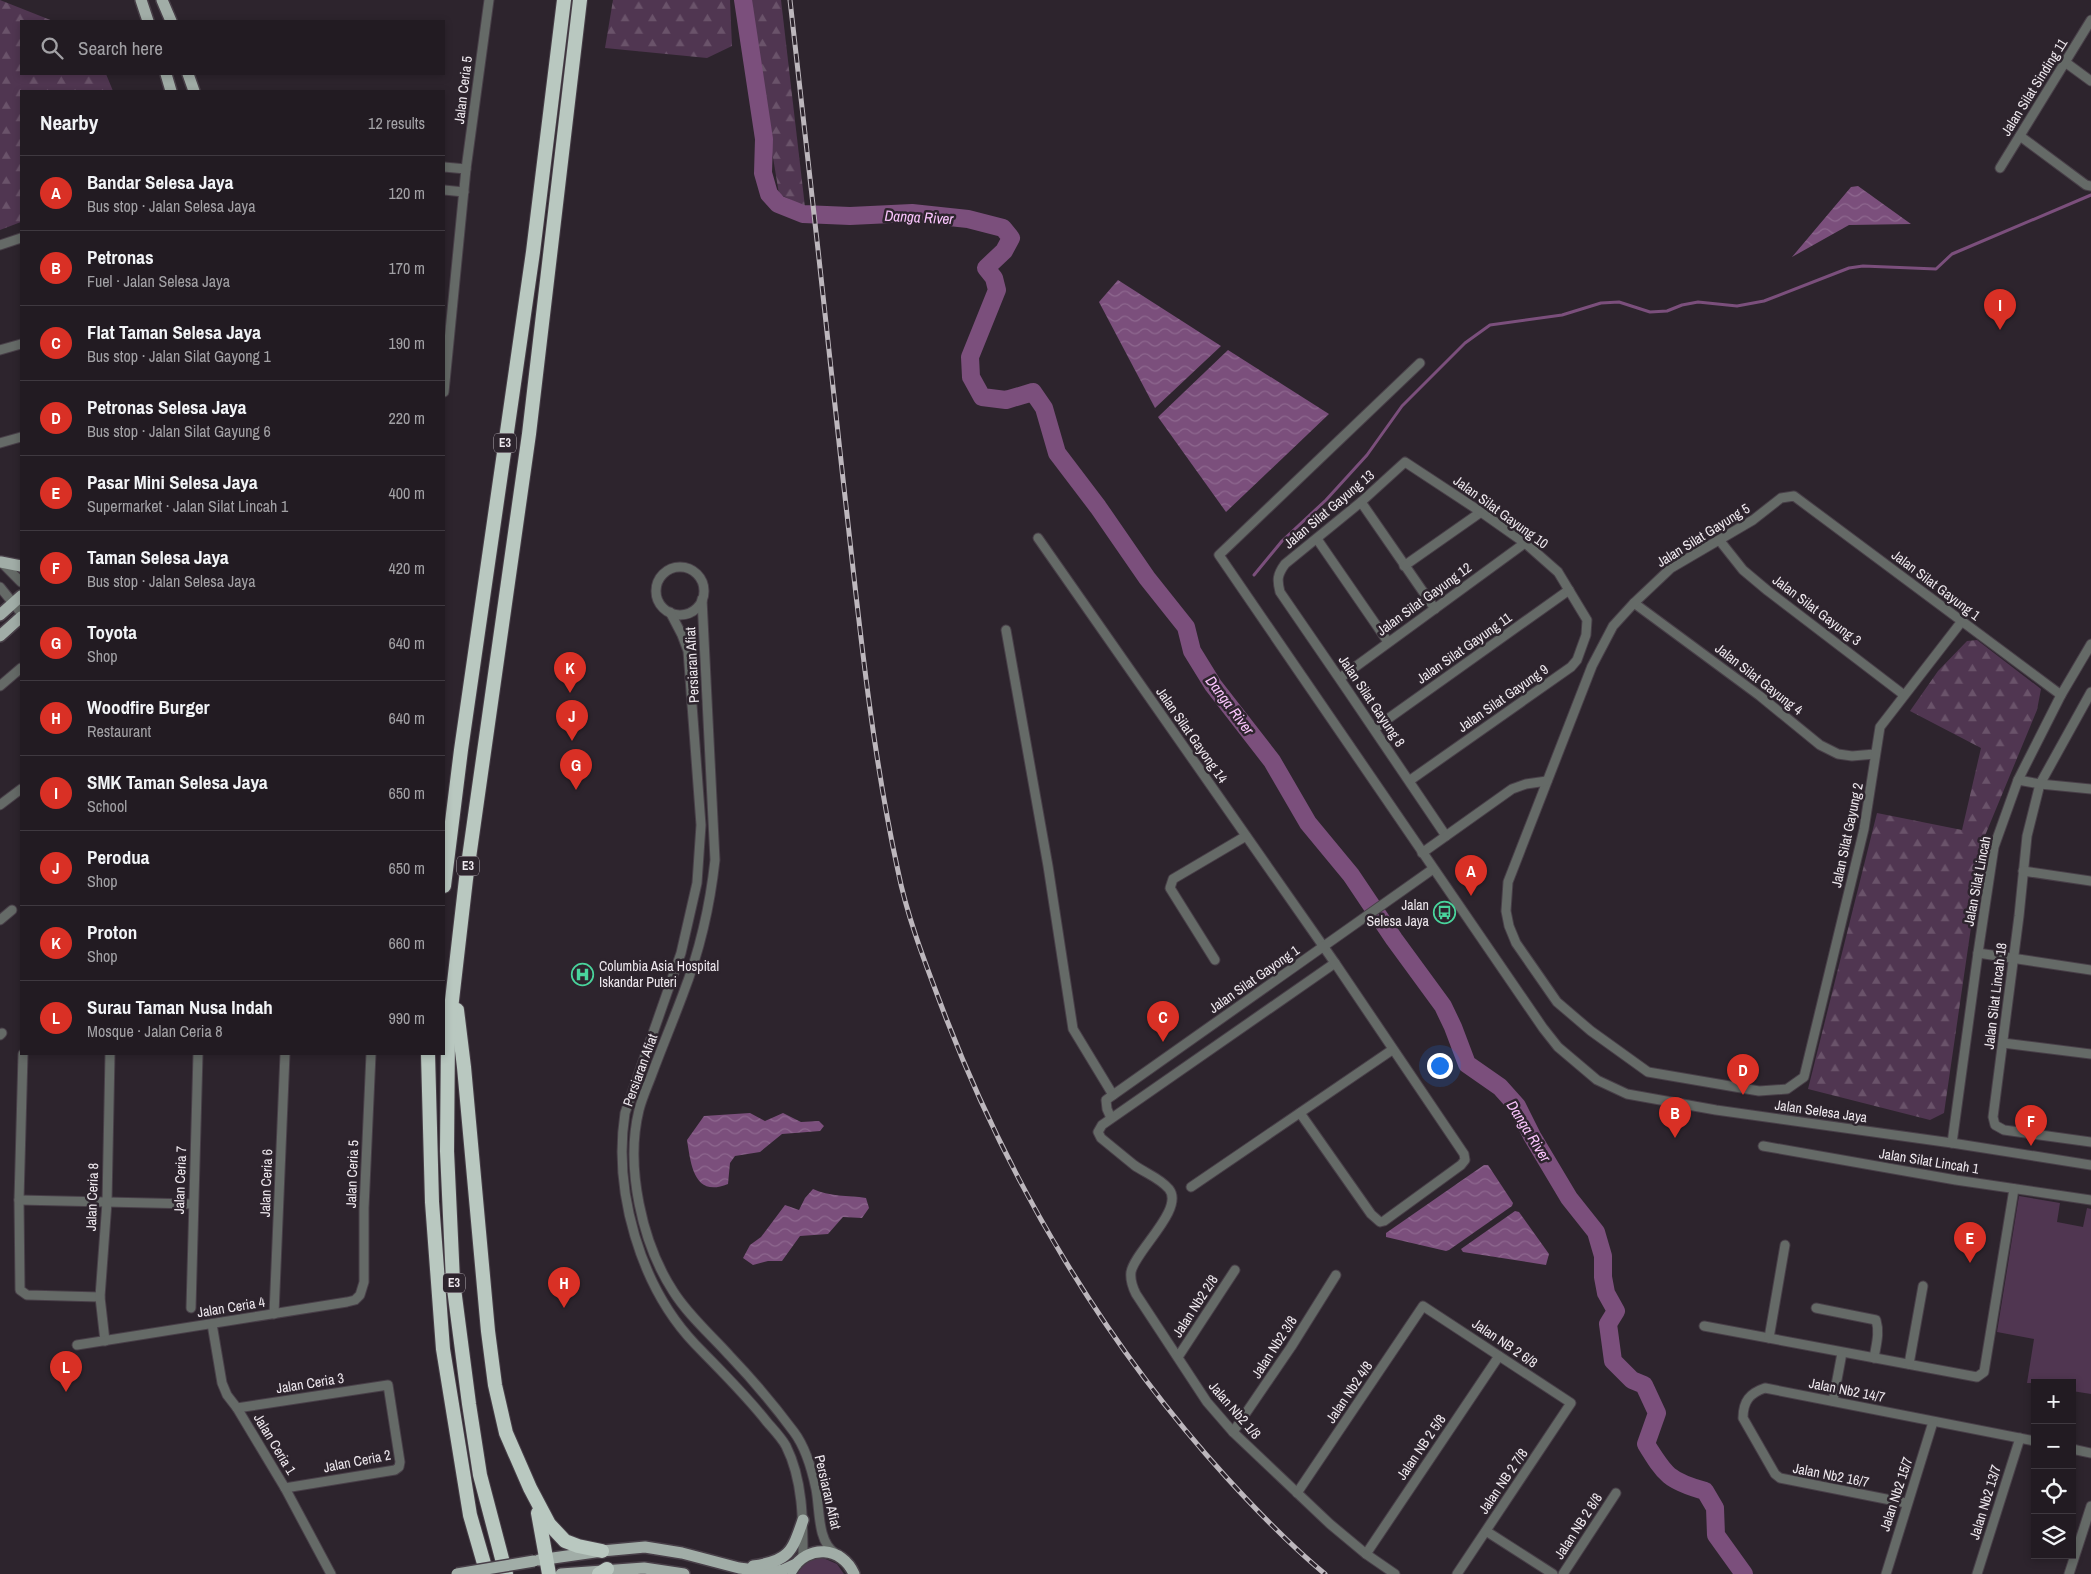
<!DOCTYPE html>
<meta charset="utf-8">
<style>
:root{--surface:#221b22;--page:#2e282f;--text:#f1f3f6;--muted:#a2a1a5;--line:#3f3940;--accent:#d93025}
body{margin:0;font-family:"Archivo Narrow",sans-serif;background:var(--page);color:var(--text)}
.controls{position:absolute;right:15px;bottom:15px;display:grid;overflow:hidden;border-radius:0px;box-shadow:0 2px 8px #0003}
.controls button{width:45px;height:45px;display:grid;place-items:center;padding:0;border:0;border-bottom:1px solid var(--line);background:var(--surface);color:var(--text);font:25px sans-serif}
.you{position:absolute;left:1439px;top:1065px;width:18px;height:18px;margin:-12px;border:4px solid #fff;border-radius:50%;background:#1a73e8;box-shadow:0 0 0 8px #1a73e833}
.badge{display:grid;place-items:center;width:32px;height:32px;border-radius:50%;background:var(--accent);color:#fff;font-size:16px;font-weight:700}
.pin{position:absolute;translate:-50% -41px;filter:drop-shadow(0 1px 2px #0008)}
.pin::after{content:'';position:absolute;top:26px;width:18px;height:15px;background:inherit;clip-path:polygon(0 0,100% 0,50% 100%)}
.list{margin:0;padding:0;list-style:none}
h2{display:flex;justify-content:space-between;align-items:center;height:65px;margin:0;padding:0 20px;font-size:21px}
h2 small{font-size:16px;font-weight:400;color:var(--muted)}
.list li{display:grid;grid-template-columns:32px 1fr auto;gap:15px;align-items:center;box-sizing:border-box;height:75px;padding:0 20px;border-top:1px solid var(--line)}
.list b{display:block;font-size:19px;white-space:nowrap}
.list p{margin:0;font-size:16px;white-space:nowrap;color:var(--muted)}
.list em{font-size:16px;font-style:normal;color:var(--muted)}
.icon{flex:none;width:28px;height:28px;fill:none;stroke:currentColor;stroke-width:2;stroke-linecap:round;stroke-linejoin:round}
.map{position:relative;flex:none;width:2091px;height:1574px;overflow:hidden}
.search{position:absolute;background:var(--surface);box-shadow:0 2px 8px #0003;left:20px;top:20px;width:425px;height:55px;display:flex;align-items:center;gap:12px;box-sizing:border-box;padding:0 18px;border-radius:0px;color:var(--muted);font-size:19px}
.panel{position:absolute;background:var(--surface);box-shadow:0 2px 8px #0003;left:20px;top:90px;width:425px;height:965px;border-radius:0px}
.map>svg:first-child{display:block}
.green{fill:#503651}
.forest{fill:url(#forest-firs)}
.water{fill:url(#water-waves)}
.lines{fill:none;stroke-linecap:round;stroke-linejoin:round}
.stream{stroke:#7b4f7c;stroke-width:3}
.river{stroke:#7b4f7c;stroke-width:18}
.minor-casing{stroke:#483f48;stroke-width:11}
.major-casing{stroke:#483f48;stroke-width:14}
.highway-casing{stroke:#483f48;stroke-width:16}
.minor{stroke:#656a67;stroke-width:9}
.major{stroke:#a1ada7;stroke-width:11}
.highway{stroke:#b9c8c0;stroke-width:14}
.rail-casing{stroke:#bdb7bd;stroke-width:5}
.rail{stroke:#2d242d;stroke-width:3;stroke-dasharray:9;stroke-linecap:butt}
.major-bridge-casing{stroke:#483f48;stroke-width:14;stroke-linecap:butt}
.major-bridge{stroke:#a1ada7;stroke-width:11}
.labels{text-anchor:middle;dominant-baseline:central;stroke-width:5;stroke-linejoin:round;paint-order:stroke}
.shield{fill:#2d242d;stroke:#b4adb4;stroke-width:1}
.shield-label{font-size:12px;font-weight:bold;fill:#eee8ee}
.street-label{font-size:14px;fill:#eee8ee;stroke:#2d242d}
.poi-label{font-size:14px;fill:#eee8ee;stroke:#2d242d;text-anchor:end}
.water-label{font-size:15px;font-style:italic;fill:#fbc5fd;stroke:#2d242d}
</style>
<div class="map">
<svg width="2091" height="1574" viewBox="0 0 2091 1574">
<defs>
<pattern id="forest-firs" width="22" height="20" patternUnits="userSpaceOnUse" patternTransform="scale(1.25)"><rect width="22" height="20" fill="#503651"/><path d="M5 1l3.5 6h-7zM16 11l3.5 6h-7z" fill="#6a536a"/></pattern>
<pattern id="water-waves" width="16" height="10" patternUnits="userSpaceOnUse" patternTransform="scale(1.25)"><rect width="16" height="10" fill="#7b4f7c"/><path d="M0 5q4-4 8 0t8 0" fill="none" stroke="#8e688f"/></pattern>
</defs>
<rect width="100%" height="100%" fill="#2d242d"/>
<!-- green -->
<g class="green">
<polygon points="2019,1196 2060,1203 2057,1222 2083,1227 2087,1208 2091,1209 2091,1394 2072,1391 2072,1383 2027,1383 2034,1339 1997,1332"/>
<polygon points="821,1557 837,1564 844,1574 796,1574 805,1562"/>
</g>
<!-- forest -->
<g class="forest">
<polygon points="0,0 53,21 21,21 21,74 106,74 113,91 21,91 21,222 0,230"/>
<polygon points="613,0 730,0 732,46 707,58 605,48"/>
<polygon points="751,0 781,0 805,207 779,194 767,121"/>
<polygon points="1977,640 2041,689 2037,710 1984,838 1944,1113 1930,1120 1808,1089 1877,813 1962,830 1981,748 1910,711 1938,671 1967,641"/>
</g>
<!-- water -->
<g class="water">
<polygon points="1858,186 1911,224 1849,225 1792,257 1851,187"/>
<polygon points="1118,280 1221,346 1155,408 1099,302"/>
<polygon points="1228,350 1329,414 1226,512 1158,417"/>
<path d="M750,1113L765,1121L783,1113L801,1122L819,1121L824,1126L820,1131L782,1134L760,1152L735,1156L730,1163L728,1184C694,1198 691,1165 687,1140L704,1116Z"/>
<polygon points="1484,1165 1488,1165 1513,1203 1512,1206 1449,1250 1446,1251 1386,1237 1386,1233"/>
<path d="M813,1189C829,1197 848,1195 866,1198L869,1208L862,1218L843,1217L828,1234L800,1236L782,1261H768L753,1265L743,1258L750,1245L761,1237L785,1205L799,1210L805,1198Z"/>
<polygon points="1515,1211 1519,1212 1549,1254 1546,1265 1463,1252 1461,1249"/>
</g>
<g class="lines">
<!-- stream -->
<polyline class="stream" points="1254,575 1282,541 1326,500 1367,455 1402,406 1465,343 1490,325 1562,315 1601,303 1619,302 1650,312 1667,311 1682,305 1698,302 1737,306 1764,301 1849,268 1863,266 1936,269 1952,254 2091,195"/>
<!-- river -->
<path class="river" d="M743,0L764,139L763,173L769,194L778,204L803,214L850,216L912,213L968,219L1003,228L1011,238L1004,251L986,268L994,278L997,290L970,357L971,377L982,397L1006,400L1033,392L1044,408L1057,453L1098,507L1147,578L1186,627L1192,651L1213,685L1272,761L1308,823L1351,875L1394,939L1443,1006L1453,1027L1467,1064L1500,1087L1517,1106L1532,1136L1569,1198L1596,1232L1603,1256V1277L1606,1293L1616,1311L1608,1324L1613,1361L1632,1380L1644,1385L1657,1413L1646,1444C1665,1475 1669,1481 1705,1491L1715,1508L1716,1535L1744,1574"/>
<defs>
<g id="minor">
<polyline points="2065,62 2091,81"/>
<polyline points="2020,136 2086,185 2091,186"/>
<polyline points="444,167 466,169"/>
<polyline points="2000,168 2091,20"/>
<polyline points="444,190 464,192"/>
<polyline points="0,245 21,238"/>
<polyline points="0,350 21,344"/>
<polyline points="1420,363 1219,555 1543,1028 1558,1047 1597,1080 1627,1094 1716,1110 1952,1143 2091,1165"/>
<polyline points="444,392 466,169 489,0"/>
<polyline points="0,443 21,437"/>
<polyline points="1361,502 1435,609"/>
<path d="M1038,538L1335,963L1102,1125L1098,1132L1101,1138C1112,1147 1123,1156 1134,1165C1145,1173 1160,1178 1169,1189C1185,1209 1135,1251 1131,1272C1130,1280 1133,1288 1136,1294L1207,1402L1233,1432L1330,1524L1366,1554L1395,1574"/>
<polyline points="1317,539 1388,642"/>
<polyline points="1720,541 1743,570 1768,591 1904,695"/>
<polyline points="0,561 21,582"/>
<polyline points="1404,566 1481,512"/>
<circle cx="680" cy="591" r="24"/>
<polyline points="0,587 21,613"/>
<path d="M702,599L715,860C710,906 700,950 683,994C673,1021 662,1047 652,1074C648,1085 642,1098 639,1110C625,1167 642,1243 673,1291C688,1315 711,1335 729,1355C752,1379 774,1405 794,1432C806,1448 812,1470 816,1489C820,1509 817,1541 835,1553"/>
<polyline points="1634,603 1760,696 1820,745 1838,754 1852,756 1875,754"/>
<path d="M670,612L682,635L688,651L701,825L697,883L681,953L625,1113C613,1191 640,1286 695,1344C720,1370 745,1394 767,1422C773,1429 781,1437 786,1446C803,1480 803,1520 803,1557"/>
<polyline points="1962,621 1880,727 1864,829 1804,1077 1787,1089 1759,1091 1648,1072 1591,1031 1557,1002 1516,943 1509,926 1506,911 1508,882 1592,666 1613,626 1634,603 1671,568 1753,520 1781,498 1794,496 2061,695"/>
<polyline points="1006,630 1048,866 1073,1029 1113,1095"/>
<polyline points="1340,678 1525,543"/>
<polyline points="0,686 21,668"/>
<polyline points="2091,692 2040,784 2027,836 2019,916 1993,1117 1995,1125 2004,1130 2091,1142"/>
<polyline points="1375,728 1569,590"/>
<polyline points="2018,780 2040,784 2091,789"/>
<path d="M1409,781L1571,667L1577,660L1586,635L1587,620L1558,572L1525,543L1481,512L1405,462L1361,502L1285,564C1277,575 1277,580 1280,592C1336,673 1391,754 1446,836"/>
<polyline points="0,805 21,789"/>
<polyline points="1422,853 1512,789 1526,784 1547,781"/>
<polyline points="2023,871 2091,881"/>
<polyline points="0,920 12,910"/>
<polyline points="1978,953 2091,970"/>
<polyline points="1215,960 1170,888 1173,879 1246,836"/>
<polyline points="0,1035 2,1033"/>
<polyline points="2003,1043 2091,1054"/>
<polyline points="23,1054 19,1200 20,1290 27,1295 100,1297"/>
<polyline points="1300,1113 1371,1214 1380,1222 1384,1221 1461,1165 1465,1160 1464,1154 1335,963"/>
<polyline points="1111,1118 1107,1109 1106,1100 1113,1095 1433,869"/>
<polyline points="1952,1143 1978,953 1994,847 2018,780 2061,695 2091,644"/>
<polyline points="1763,1146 1956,1180 2091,1200"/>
<polyline points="1191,1187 1392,1050"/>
<polyline points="19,1200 193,1204"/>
<polyline points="191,1308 198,1054"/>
<path d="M1816,1308L1876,1320C1880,1333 1876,1345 1874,1358"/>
<polyline points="274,1314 285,1054"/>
<polyline points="212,1324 222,1383 227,1395 237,1408 285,1488 331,1574"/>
<polyline points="1704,1326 1977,1377 1984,1372 2014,1189"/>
<polyline points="1769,1338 1785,1245"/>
<polyline points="105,1341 100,1297 107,1202 110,1054"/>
<polyline points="77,1345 347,1302 355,1300 360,1295 364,1282 364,1208 371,1054"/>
<polyline points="1178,1357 1235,1270"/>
<polyline points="1909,1364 1923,1286"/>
<polyline points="1833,1401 1842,1353"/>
<polyline points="237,1408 388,1385 400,1462 399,1467 395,1470 285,1488"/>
<polyline points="1233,1432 1291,1347 1336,1275"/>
<polyline points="2072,1449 2091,1453"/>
<polyline points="1297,1493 1423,1306 1571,1403 1457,1574"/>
<path d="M1906,1503L1780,1478L1775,1474L1743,1418C1743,1401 1750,1393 1765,1388L2035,1441"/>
<polyline points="1486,1531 1553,1574"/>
<polyline points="1366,1554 1499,1356"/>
<polyline points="1563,1574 1616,1493"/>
<polyline points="1886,1574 1933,1422"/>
<polyline points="1977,1574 2020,1438"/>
<polyline points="2069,1574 2091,1506"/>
</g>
<g id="major">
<polyline points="141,0 148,21"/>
<polyline points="162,0 171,21"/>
<polyline points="166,74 171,91"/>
<polyline points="188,74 194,91"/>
<polyline points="1,562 21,566"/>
<polyline points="0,615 21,596"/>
<polyline points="0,636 21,617"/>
<polyline points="539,1560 602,1551 645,1547 682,1553 739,1568 772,1572 783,1570 796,1564"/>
<path d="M753,1566C789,1561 792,1552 803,1520"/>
<path d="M792,1570C807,1544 842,1546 854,1574"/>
<polyline points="561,1574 644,1568 684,1574"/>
</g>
<g id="highway">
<polyline points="444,886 461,750 533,252 564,0"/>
<polyline points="457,1010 464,1067 488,1331 495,1385 506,1433 530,1488 549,1524 565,1541 578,1546 602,1551"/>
<polyline points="428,1054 432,1202 443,1349 470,1515 487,1574"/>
<polyline points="538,1513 549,1574"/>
<polyline points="506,1574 480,1475 469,1404 453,1281 447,1151 448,1035 466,879 529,434 580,0"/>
<polyline points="599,1574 607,1569"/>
</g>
</defs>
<!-- minor casing -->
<use href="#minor" class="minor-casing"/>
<!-- major casing -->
<use href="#major" class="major-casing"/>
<!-- highway casing -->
<use href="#highway" class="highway-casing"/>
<!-- minor -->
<use href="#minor" class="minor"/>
<!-- major -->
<use href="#major" class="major"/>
<!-- highway -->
<use href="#highway" class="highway"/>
<defs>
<path id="rail" d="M790,0C808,160 826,319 843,479C858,610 870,742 898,871C908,921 928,970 946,1018C1011,1186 1105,1344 1227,1478C1258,1512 1290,1545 1325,1574"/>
</defs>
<!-- rail casing -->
<use href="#rail" class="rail-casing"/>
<!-- rail -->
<use href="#rail" class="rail"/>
<defs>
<polyline id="major-bridge" points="457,1574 534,1561"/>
</defs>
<!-- major-bridge casing -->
<use href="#major-bridge" class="major-bridge-casing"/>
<!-- major-bridge -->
<use href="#major-bridge" class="major-bridge"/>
</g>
<!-- icons -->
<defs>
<symbol id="bus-ring" viewBox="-11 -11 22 22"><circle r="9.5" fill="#2d242d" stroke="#49d49c" stroke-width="1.5"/><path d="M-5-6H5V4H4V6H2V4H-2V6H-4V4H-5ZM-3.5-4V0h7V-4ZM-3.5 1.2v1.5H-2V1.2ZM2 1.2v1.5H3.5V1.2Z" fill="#49d49c"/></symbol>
<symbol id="hospital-ring" viewBox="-11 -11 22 22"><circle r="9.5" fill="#2d242d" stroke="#49d49c" stroke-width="1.5"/><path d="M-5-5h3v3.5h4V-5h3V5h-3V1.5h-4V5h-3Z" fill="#49d49c"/></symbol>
</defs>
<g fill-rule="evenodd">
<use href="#bus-ring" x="1432" y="900" width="25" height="25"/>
<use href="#hospital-ring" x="570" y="962" width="25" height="25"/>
</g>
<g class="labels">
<!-- shield labels -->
<g class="shield">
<rect x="494" y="433.5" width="22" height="19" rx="4"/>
<rect x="457" y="856.5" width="22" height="19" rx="4"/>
<rect x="443" y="1273.5" width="22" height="19" rx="4"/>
</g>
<g class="shield-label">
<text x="505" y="443">E3</text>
<text x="468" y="866">E3</text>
<text x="454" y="1283">E3</text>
</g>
<!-- street labels -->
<g class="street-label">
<text transform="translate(2034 87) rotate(-58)">Jalan Silat Sinding 11</text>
<text transform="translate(463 90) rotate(-83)">Jalan Ceria 5</text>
<text transform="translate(1329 509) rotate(-40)">Jalan Silat Gayung 13</text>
<text transform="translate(1501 512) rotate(36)">Jalan Silat Gayung 10</text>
<text transform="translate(1703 535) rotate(-32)">Jalan Silat Gayung 5</text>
<text transform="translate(1936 585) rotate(37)">Jalan Silat Gayung 1</text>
<text transform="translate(1424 599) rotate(-36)">Jalan Silat Gayung 12</text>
<text transform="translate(1817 610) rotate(37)">Jalan Silat Gayung 3</text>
<text transform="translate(1464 648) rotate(-35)">Jalan Silat Gayung 11</text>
<text transform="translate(692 665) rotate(-93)">Persiaran Afiat</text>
<text transform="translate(1759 679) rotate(38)">Jalan Silat Gayung 4</text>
<text transform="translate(1503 698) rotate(-35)">Jalan Silat Gayung 9</text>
<text transform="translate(1372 701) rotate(56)">Jalan Silat Gayung 8</text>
<text transform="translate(1192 735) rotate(55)">Jalan Silat Gayong 14</text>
<text transform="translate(1847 835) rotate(-78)">Jalan Silat Gayung 2</text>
<text transform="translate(1977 881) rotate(-79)">Jalan Silat Lincah</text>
<text transform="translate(1254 979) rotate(-35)">Jalan Silat Gayong 1</text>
<text transform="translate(1995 996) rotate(-83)">Jalan Silat Lincah 18</text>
<text transform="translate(640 1070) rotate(-70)">Persiaran Afiat</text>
<text transform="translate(1821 1111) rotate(8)">Jalan Selesa Jaya</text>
<text transform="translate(1929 1161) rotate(9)">Jalan Silat Lincah 1</text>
<text transform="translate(352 1174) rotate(-88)">Jalan Ceria 5</text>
<text transform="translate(180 1180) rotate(-88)">Jalan Ceria 7</text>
<text transform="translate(266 1183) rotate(-88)">Jalan Ceria 6</text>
<text transform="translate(92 1197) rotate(-88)">Jalan Ceria 8</text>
<text transform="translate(1195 1306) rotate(-57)">Jalan Nb2 2/8</text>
<text transform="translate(231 1307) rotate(-9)">Jalan Ceria 4</text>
<text transform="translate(1505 1343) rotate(34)">Jalan NB 2 6/8</text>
<text transform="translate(1274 1347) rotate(-57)">Jalan Nb2 3/8</text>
<text transform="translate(310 1383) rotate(-9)">Jalan Ceria 3</text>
<text transform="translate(1847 1390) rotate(11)">Jalan Nb2 14/7</text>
<text transform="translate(1349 1392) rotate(-56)">Jalan Nb2 4/8</text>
<text transform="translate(1235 1410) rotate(49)">Jalan Nb2 1/8</text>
<text transform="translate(275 1444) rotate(59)">Jalan Ceria 1</text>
<text transform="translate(1421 1447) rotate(-56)">Jalan NB 2 5/8</text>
<text transform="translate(357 1461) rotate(-11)">Jalan Ceria 2</text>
<text transform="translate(1831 1475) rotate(11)">Jalan Nb2 16/7</text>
<text transform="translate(1503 1481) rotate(-56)">Jalan NB 2 7/8</text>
<text transform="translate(828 1492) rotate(77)">Persiaran Afiat</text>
<text transform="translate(1896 1494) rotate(-72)">Jalan Nb2 15/7</text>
<text transform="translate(1985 1502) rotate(-73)">Jalan Nb2 13/7</text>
<text transform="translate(1578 1526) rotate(-57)">Jalan NB 2 8/8</text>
</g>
<!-- poi labels -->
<g class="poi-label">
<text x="1429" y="905">Jalan<tspan x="1429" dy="16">Selesa Jaya</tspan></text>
<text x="599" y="966" text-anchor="start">Columbia Asia Hospital<tspan x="599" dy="16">Iskandar Puteri</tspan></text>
</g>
<!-- water labels -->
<g class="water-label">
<text transform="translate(919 217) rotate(3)">Danga River</text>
<text transform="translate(1230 705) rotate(53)">Danga River</text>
<text transform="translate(1529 1131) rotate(58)">Danga River</text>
</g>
</g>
</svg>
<div class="controls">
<button>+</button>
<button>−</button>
<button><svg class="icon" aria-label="locate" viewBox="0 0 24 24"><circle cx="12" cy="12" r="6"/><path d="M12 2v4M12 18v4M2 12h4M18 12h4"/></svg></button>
<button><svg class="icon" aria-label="layers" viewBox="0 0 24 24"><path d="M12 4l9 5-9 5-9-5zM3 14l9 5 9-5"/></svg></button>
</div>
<div class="you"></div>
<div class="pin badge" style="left:1471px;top:896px">A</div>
<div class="pin badge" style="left:1675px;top:1138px">B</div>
<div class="pin badge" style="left:1163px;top:1042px">C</div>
<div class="pin badge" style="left:1743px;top:1095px">D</div>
<div class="pin badge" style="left:1970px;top:1263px">E</div>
<div class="pin badge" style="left:2031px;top:1146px">F</div>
<div class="pin badge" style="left:576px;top:790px">G</div>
<div class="pin badge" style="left:564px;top:1308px">H</div>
<div class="pin badge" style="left:2000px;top:330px">I</div>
<div class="pin badge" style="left:572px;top:741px">J</div>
<div class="pin badge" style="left:570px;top:693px">K</div>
<div class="pin badge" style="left:66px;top:1392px">L</div>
<div class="search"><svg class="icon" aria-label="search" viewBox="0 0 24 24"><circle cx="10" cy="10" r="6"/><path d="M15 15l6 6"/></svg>Search here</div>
<section class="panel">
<h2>Nearby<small>12 results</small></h2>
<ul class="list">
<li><span class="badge">A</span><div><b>Bandar Selesa Jaya</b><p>Bus stop · Jalan Selesa Jaya</p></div><em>120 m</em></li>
<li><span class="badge">B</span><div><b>Petronas</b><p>Fuel · Jalan Selesa Jaya</p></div><em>170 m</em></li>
<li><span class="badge">C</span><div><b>Flat Taman Selesa Jaya</b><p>Bus stop · Jalan Silat Gayong 1</p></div><em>190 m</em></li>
<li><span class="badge">D</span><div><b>Petronas Selesa Jaya</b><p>Bus stop · Jalan Silat Gayung 6</p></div><em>220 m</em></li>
<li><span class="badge">E</span><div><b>Pasar Mini Selesa Jaya</b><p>Supermarket · Jalan Silat Lincah 1</p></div><em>400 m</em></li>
<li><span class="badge">F</span><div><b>Taman Selesa Jaya</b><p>Bus stop · Jalan Selesa Jaya</p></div><em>420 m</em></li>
<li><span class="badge">G</span><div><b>Toyota</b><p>Shop</p></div><em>640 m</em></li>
<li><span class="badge">H</span><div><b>Woodfire Burger</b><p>Restaurant</p></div><em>640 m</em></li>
<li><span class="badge">I</span><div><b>SMK Taman Selesa Jaya</b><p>School</p></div><em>650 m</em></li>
<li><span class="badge">J</span><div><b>Perodua</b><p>Shop</p></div><em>650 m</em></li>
<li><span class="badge">K</span><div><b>Proton</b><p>Shop</p></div><em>660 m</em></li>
<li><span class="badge">L</span><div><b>Surau Taman Nusa Indah</b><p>Mosque · Jalan Ceria 8</p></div><em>990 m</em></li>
</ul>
</section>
</div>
